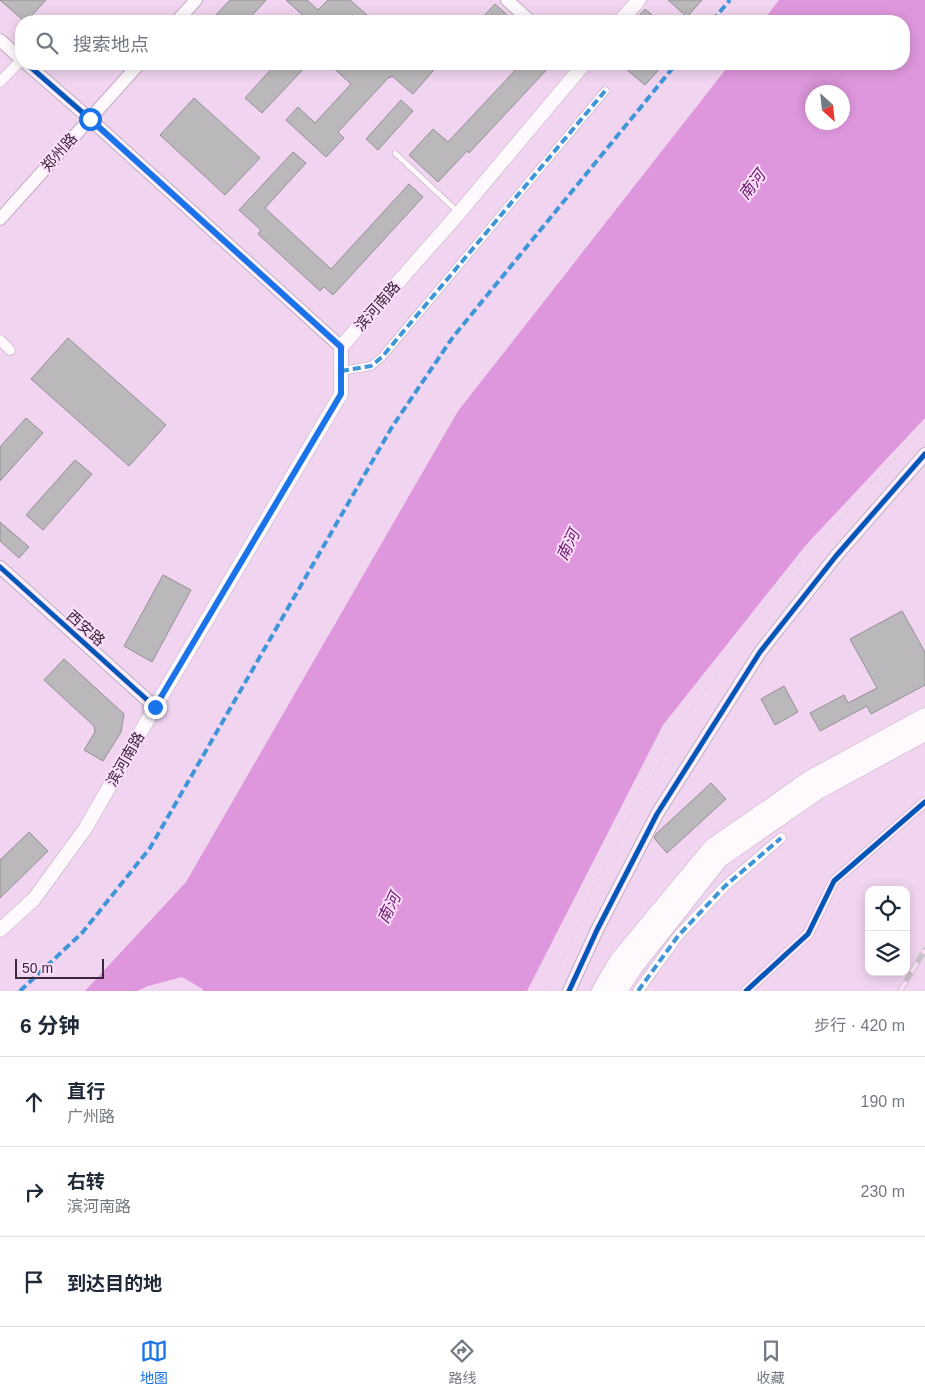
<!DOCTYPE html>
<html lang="zh">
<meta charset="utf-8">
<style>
:root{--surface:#fff;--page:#f6f6f7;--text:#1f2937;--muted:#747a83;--line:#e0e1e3;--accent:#1a73e8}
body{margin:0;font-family:Arial,"Noto Sans SC",sans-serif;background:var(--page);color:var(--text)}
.controls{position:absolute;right:15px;bottom:15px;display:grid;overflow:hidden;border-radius:10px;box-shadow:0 2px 12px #0003}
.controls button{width:45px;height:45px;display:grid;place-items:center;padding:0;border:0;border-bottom:1px solid var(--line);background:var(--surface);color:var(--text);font:25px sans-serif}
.compass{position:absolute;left:805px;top:85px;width:45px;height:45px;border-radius:50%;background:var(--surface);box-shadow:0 2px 12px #0003;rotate:153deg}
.scale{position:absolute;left:15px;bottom:12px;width:89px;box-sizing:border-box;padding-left:5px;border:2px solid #3a2739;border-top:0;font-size:14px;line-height:18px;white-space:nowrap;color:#3a2739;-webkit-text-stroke:4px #fddffc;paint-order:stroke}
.stop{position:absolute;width:15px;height:15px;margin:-11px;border:4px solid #1a73e8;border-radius:50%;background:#fff}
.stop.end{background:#1a73e8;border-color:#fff;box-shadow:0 1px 5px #0008}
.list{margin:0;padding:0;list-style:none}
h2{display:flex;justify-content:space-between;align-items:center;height:65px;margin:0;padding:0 20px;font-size:21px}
h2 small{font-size:16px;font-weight:400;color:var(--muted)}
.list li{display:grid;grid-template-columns:32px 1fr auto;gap:15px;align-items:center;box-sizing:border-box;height:90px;padding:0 20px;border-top:1px solid var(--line)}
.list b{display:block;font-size:19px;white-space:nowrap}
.list p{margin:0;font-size:16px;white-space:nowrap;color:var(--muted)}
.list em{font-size:16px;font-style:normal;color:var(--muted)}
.icon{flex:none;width:28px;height:28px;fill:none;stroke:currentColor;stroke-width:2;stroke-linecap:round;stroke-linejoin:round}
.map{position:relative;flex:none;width:925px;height:991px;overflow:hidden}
.search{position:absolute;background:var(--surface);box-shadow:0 2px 12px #0003;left:15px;right:15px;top:15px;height:55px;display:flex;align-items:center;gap:12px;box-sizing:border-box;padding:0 18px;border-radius:20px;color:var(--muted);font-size:19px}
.sheet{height:335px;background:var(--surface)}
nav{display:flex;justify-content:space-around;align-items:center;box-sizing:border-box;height:70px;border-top:1px solid var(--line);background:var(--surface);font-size:14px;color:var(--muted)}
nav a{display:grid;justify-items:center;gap:2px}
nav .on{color:var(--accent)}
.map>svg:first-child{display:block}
.water{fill:#de97dd;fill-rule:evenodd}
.building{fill:#bbb8bb;stroke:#949094}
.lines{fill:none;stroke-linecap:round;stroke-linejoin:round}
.service-casing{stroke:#c1acc0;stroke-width:6}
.pedestrian-casing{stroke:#c1acc0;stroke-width:9}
.minor-casing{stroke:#c1acc0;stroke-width:11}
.tertiary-casing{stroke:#c1acc0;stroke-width:14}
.secondary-casing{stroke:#c1acc0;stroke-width:15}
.trunk-casing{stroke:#c1acc0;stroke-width:19}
.path{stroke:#d9d1d9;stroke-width:2;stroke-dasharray:1 4;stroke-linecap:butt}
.service{stroke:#fdf9fd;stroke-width:5}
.pedestrian{stroke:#fdf9fd;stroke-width:8}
.minor{stroke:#fdf9fd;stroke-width:10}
.tertiary{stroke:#fdf9fd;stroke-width:12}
.secondary{stroke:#fdf9fd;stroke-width:14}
.trunk{stroke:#fdf9fd;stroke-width:18}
.rail-casing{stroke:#cbc3cb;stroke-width:5.5}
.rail{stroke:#fddffc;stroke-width:4;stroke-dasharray:11;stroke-linecap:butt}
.quiet{stroke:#3e96d9;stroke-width:4;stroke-dasharray:8 4;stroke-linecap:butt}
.cycleway-casing{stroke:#fddffc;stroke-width:8}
.cycleway{stroke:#0057b8;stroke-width:5}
.route{stroke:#1a73e8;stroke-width:6}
.labels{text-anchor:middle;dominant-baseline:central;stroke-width:4;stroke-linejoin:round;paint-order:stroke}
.street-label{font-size:15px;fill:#3a2739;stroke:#fddffc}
.water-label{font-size:16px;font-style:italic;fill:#6a186b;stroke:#fddffc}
</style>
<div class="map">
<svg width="925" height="991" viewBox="0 0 925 991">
<rect width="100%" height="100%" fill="#f1d5f0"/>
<!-- water -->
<path class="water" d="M779,0H925V418L805,546L663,725L527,991H204L201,988L182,977L148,986L137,991H85L186,882L458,411L730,64H904V21H763ZM812,92H842V122H812Z"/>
<!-- building -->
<g class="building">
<polygon points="0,0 46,0 27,21 24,21"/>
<polygon points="230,0 266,0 247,21 210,21"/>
<polygon points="286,0 307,0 318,10 328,0 350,0 374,21 309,21"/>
<polygon points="668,0 702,0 687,17"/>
<polygon points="495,4 514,21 479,21"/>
<polygon points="645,9 659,21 634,21"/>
<polygon points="276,64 308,64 262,113 245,98"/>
<polygon points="329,64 439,64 413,94 392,76 390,78 389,77 338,132 344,138 326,157 286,120 298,107 315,123 351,84"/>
<polygon points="521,64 552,64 469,153 467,151 438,182 409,155 433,129 448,142"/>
<polygon points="620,64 664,64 645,85"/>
<polygon points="194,98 260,158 225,195 160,135"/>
<polygon points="401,100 413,111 378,150 366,139"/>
<polygon points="293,152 306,163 265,208 331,269 409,184 423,197 333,295 324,287 320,291 258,234 261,230 239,210"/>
<polygon points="68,338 166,425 129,466 31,379"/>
<polygon points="26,418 43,433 0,481 0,447"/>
<polygon points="75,460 92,474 43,530 26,515"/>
<polygon points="0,522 29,547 19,558 0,541"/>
<polygon points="163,575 191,590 152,662 124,646"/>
<polygon points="902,611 925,652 925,685 871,714 867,706 820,731 810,713 844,695 848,703 877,688 850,639"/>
<polygon points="64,659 124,714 121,732 103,761 84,750 95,732 94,726 44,680"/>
<polygon points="784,686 798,712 775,725 761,699"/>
<polygon points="711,783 726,799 667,853 654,838 656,834"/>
<polygon points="29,832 48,851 0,898 0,860"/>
</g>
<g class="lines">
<defs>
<polyline id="service" points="395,153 458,212"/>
<polyline id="pedestrian" points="341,371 371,366 382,357 605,91"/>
<g id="minor">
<polyline points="0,82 21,60"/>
<polyline points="0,340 10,350"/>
<polyline points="638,991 678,936 724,887 781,838"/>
<polyline points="746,991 808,934 834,881 925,802"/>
</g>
<g id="tertiary">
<polyline points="507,0 530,21"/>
<polyline points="177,21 196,0"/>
<polyline points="0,40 21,59"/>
<polyline points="27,64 90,119 341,347"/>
<polyline points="0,219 139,64"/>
<polyline points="0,567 155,707"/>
<polyline points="569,991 597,930 657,814 760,652 836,556 925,454"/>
</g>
<g id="secondary">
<polyline points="620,21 639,0"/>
<polyline points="0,930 34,899 85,829 155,707 341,394 341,347 459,213 584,64"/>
</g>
<g id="trunk">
<polyline points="601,991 619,960 712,848 811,779 925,717"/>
<polyline points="618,991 633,968 720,858 818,790 925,732"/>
</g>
</defs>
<!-- service casing -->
<use href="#service" class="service-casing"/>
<!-- pedestrian casing -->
<use href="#pedestrian" class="pedestrian-casing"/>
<!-- minor casing -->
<use href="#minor" class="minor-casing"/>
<!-- tertiary casing -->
<use href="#tertiary" class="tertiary-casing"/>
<!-- secondary casing -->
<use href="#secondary" class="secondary-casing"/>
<!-- trunk casing -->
<use href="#trunk" class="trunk-casing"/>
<!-- path -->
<polyline class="path" points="548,991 616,841 685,719 775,589 925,426"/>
<!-- service -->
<use href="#service" class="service"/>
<!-- pedestrian -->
<use href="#pedestrian" class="pedestrian"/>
<!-- minor -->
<use href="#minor" class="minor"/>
<!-- tertiary -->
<use href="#tertiary" class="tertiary"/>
<!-- secondary -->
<use href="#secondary" class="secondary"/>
<!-- trunk -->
<use href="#trunk" class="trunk"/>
<defs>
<polyline id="rail" points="900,991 925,950"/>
</defs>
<!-- rail casing -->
<use href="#rail" class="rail-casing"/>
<!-- rail -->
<use href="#rail" class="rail"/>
<!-- quiet -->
<g class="quiet">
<polyline points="712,21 730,0"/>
<polyline points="341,371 371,366 382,357 605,91"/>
<polyline points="20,991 82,933 150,848 392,427 453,337 676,64"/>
<polyline points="638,991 678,936 724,887 781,838"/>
</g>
<defs>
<g id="cycleway">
<polyline points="27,64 90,119 341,347"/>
<polyline points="0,567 155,707"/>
<polyline points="569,991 597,930 657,814 760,652 836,556 925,454"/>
<polyline points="746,991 808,934 834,881 925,802"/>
</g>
</defs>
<!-- cycleway casing -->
<use href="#cycleway" class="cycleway-casing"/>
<!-- cycleway -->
<use href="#cycleway" class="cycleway"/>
</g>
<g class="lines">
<!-- route -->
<polyline class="route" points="90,119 341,347 341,394 155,707"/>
</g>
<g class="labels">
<!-- street labels -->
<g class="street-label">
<text transform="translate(59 152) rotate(-48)">郑州路</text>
<text transform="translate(377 306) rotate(-49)">滨河南路</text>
<text transform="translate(86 628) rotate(42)">西安路</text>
<text transform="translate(125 759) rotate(-60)">滨河南路</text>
</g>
<!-- water labels -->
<g class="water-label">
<text transform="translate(752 185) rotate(-53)">南河</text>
<text transform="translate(568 545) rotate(-64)">南河</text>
<text transform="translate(389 908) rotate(-64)">南河</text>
</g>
</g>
</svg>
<div class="controls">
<button><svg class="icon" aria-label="locate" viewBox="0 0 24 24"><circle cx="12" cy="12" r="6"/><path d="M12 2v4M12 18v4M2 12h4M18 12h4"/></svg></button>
<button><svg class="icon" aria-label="layers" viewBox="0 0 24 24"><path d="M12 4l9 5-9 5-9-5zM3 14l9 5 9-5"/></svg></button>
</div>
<svg class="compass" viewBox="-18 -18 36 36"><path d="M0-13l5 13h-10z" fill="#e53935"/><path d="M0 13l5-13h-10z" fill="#747a83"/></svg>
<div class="scale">50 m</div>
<div class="stop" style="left:90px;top:119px"></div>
<div class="stop end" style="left:155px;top:707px"></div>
<div class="search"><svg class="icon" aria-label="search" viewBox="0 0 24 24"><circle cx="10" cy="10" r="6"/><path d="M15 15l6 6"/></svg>搜索地点</div>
</div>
<section class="sheet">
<h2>6 分钟<small>步行 · 420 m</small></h2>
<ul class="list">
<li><svg class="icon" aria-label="ahead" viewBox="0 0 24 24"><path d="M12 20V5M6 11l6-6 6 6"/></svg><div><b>直行</b><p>广州路</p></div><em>190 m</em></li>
<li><svg class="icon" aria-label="right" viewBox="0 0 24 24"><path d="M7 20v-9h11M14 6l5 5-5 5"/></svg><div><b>右转</b><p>滨河南路</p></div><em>230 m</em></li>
<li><svg class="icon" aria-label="arrive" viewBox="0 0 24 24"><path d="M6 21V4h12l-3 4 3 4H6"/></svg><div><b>到达目的地</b></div></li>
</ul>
</section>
<nav>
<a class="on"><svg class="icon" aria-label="map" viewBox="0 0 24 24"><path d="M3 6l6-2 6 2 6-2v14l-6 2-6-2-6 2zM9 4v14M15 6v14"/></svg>地图</a>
<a><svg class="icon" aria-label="directions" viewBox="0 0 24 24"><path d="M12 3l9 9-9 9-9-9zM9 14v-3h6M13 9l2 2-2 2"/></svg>路线</a>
<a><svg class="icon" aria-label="saved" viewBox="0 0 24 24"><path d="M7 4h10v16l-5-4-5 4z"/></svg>收藏</a>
</nav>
